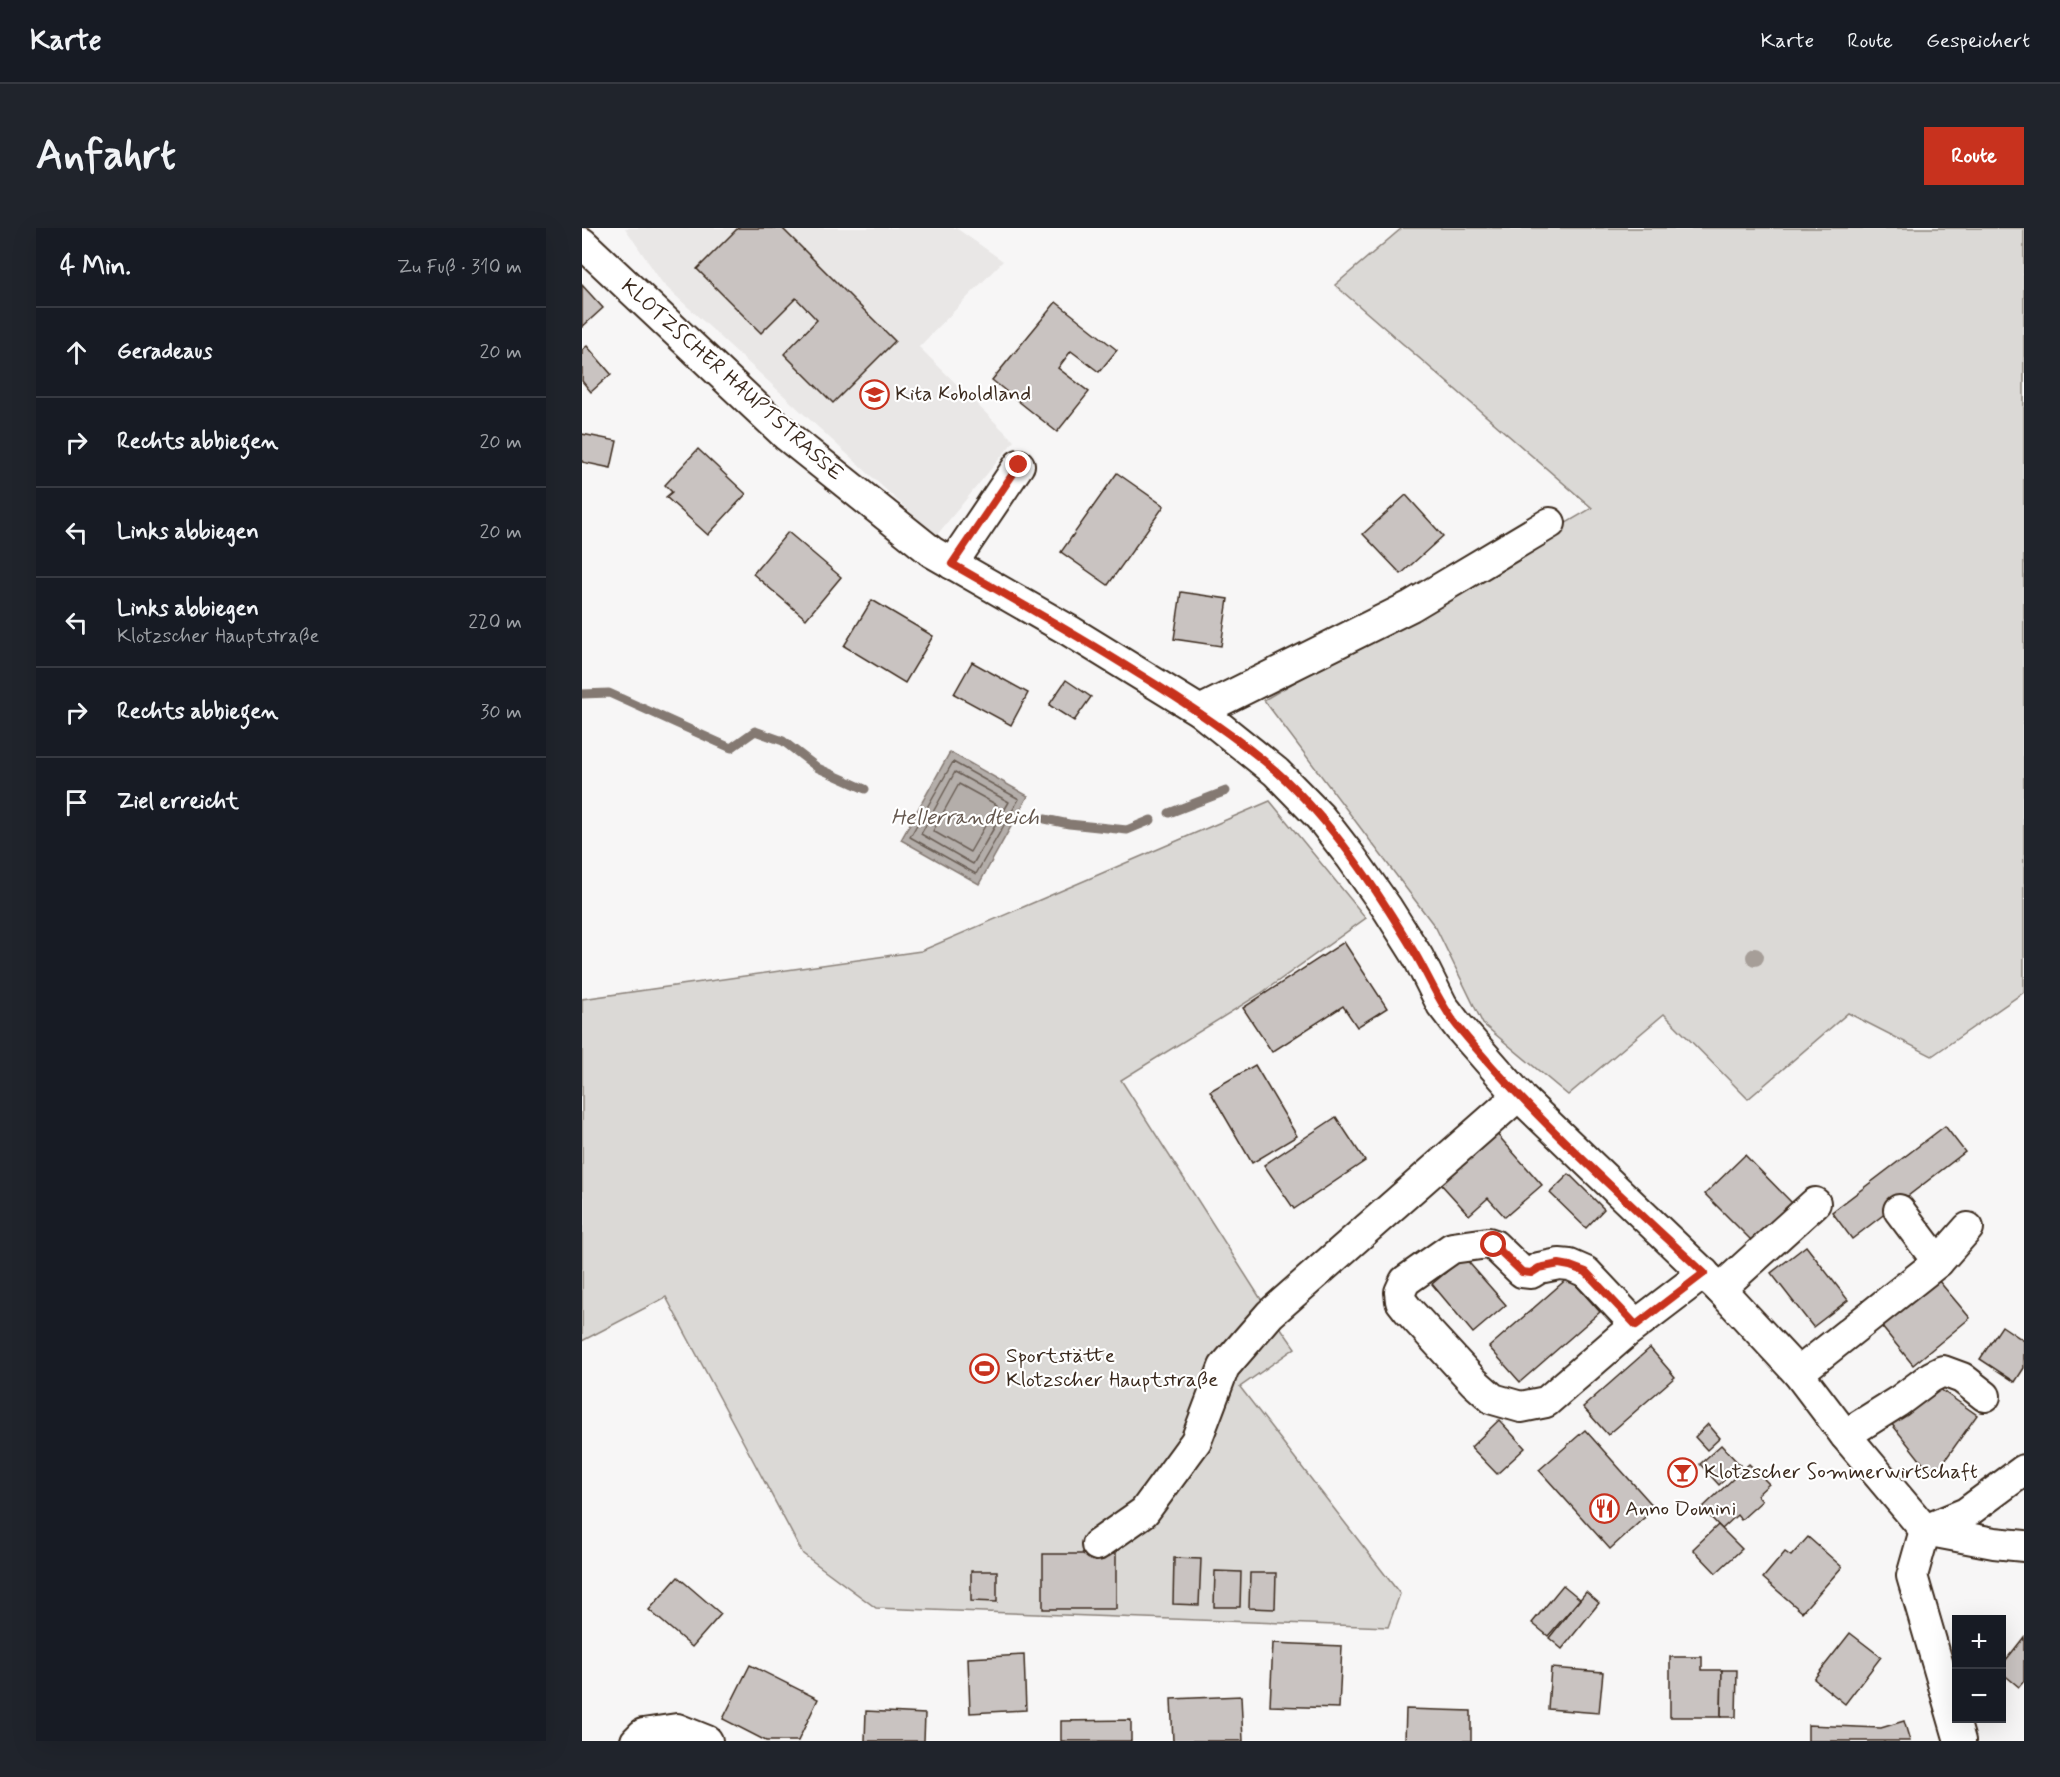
<!DOCTYPE html>
<html lang="de">
<meta charset="utf-8">
<style>
:root{--surface:#171b24;--page:#20242c;--text:#f1f3f6;--muted:#9ea1a6;--line:#363941;--accent:#c8321e}
body{margin:0;font-family:Mynerve,sans-serif;background:var(--page);color:var(--text)}
.controls{position:absolute;right:18px;bottom:18px;display:grid;overflow:hidden;border-radius:0px;box-shadow:0 6px 24px #0002}
.controls button{width:54px;height:54px;display:grid;place-items:center;padding:0;border:0;border-bottom:2px solid var(--line);background:var(--surface);color:var(--text);font:30px sans-serif}
.stop{position:absolute;width:18px;height:18px;margin:-14px;border:4px solid #c8321e;border-radius:50%;background:#fff}
.stop.end{background:#c8321e;border-color:#fff;box-shadow:0 2px 6px #0008}
.list{margin:0;padding:0;list-style:none}
h2{display:flex;justify-content:space-between;align-items:center;height:78px;margin:0;padding:0 24px;font-size:26px}
h2 small{font-size:20px;font-weight:400;color:var(--muted)}
.list li{display:grid;grid-template-columns:39px 1fr auto;gap:18px;align-items:center;box-sizing:border-box;height:90px;padding:0 24px;border-top:2px solid var(--line)}
.list b{display:block;font-size:22px;white-space:nowrap}
.list p{margin:0;font-size:20px;white-space:nowrap;color:var(--muted)}
.list em{font-size:20px;font-style:normal;color:var(--muted)}
.icon{flex:none;width:33px;height:33px;fill:none;stroke:currentColor;stroke-width:2;stroke-linecap:round;stroke-linejoin:round}
.map{position:relative;flex:none;width:1442px;height:1513px;overflow:hidden;border-radius:0px}
header{display:flex;align-items:center;gap:36px;box-sizing:border-box;height:84px;padding:0 30px;background:var(--surface);border-bottom:2px solid var(--line)}
header strong{font-size:28px}
nav{display:flex;gap:33px;margin-inline-start:auto;font-size:21px}
.intro{display:flex;align-items:center;justify-content:space-between;box-sizing:border-box;height:144px;padding:0 36px}
h1{margin:0;font-size:42px}
.button{padding:15px 27px;border-radius:0px;background:var(--accent);color:#fff;font-size:21px;font-weight:700}
main{display:flex;gap:36px;padding:0 36px}
aside{flex:1;background:var(--surface);border-radius:0px;box-shadow:0 6px 24px #0002}
.map>svg:first-child{display:block}
.built{fill:#e9e7e6}
.green{fill:#dbd9d6;stroke:#8b827a;stroke-width:1.5}
.water{fill:#b4aeaa;stroke:#847972;stroke-width:1.5}
.lines{fill:none;stroke-linecap:round;stroke-linejoin:round}
.shore{stroke:#6b5f56;stroke-width:1.5}
.stream{stroke:#847972;stroke-width:9}
.building{fill:#c9c3c1;stroke:#3b2a1e;stroke-width:1.5}
.minor-casing{stroke:#3b2a1e;stroke-width:34}
.minor{stroke:#fff;stroke-width:30}
.tree{fill:#a69e98}
.route{stroke:#c8321e;stroke-width:8}
.labels{text-anchor:middle;dominant-baseline:central;stroke-width:4.5;stroke-linejoin:round;paint-order:stroke}
.street-label{font-size:21px;fill:#3b2a1e;stroke:#fff}
.poi-label{font-size:21px;fill:#3b2a1e;stroke:#fff;text-anchor:start}
.water-label{font-size:22px;font-style:italic;fill:#65584f;stroke:#fff}
</style>
<header>
<strong>Karte</strong>
<nav><a>Karte</a><a>Route</a><a>Gespeichert</a></nav>
</header>
<div class="intro"><h1>Anfahrt</h1><a class="button">Route</a></div>
<main>
<aside>
<h2>4 Min.<small>Zu Fuß · 310 m</small></h2>
<ul class="list">
<li><svg class="icon" aria-label="ahead" viewBox="0 0 24 24"><path d="M12 20V5M6 11l6-6 6 6"/></svg><div><b>Geradeaus</b></div><em>20 m</em></li>
<li><svg class="icon" aria-label="right" viewBox="0 0 24 24"><path d="M7 20v-9h11M14 6l5 5-5 5"/></svg><div><b>Rechts abbiegen</b></div><em>20 m</em></li>
<li><svg class="icon" aria-label="left" viewBox="0 0 24 24"><path d="M17 20v-9H6M10 6l-5 5 5 5"/></svg><div><b>Links abbiegen</b></div><em>20 m</em></li>
<li><svg class="icon" aria-label="left" viewBox="0 0 24 24"><path d="M17 20v-9H6M10 6l-5 5 5 5"/></svg><div><b>Links abbiegen</b><p>Klotzscher Hauptstraße</p></div><em>220 m</em></li>
<li><svg class="icon" aria-label="right" viewBox="0 0 24 24"><path d="M7 20v-9h11M14 6l5 5-5 5"/></svg><div><b>Rechts abbiegen</b></div><em>30 m</em></li>
<li><svg class="icon" aria-label="arrive" viewBox="0 0 24 24"><path d="M6 21V4h12l-3 4 3 4H6"/></svg><div><b>Ziel erreicht</b></div></li>
</ul>
</aside>
<div class="map">
<svg width="1442" height="1513" viewBox="0 0 1442 1513">
<rect width="100%" height="100%" fill="#f7f6f6"/>
<filter id="ink" filterUnits="userSpaceOnUse"><feTurbulence type="fractalNoise" baseFrequency=".0167" numOctaves="2"/><feDisplacementMap in="SourceGraphic" scale="12" xChannelSelector="R" yChannelSelector="G"/><feConvolveMatrix kernelMatrix="1 2 1 2 8 2 1 2 1" color-interpolation-filters="sRGB"/></filter>
<g filter="url(#ink)">
<!-- built -->
<polygon class="built" points="43,0 374,0 421,33 337,119 432,213 354,308 81,56"/>
<!-- green -->
<g class="green">
<polygon points="820,0 1442,0 1442,764 1350,828 1266,785 1166,871 1082,786 986,867 901,796 854,700 682,472 1010,280 753,57"/>
<polygon points="688,573 784,690 678,766 539,852 682,1076 713,1120 658,1159 818,1366 806,1399 294,1380 221,1326 84,1069 0,1113 0,771 339,723"/>
</g>
<!-- water -->
<polygon class="water" points="368,524 446,568 397,656 319,612"/>
<g class="lines">
<!-- shore -->
<g class="shore">
<polygon points="371,534 437,571 394,646 328,609"/>
<polygon points="373,544 427,574 391,636 339,606"/>
<polygon points="377,556 415,577 388,624 351,603"/>
</g>
<!-- stream -->
<g class="stream">
<polyline points="0,466 27,465 149,520 173,503 201,513 236,540 283,561"/>
<polyline points="587,585 644,563"/>
<polyline points="463,591 487,596 545,602 569,592"/>
</g>
</g>
<!-- building -->
<g class="building">
<polygon points="156,0 200,0 313,113 251,175 202,126 235,92 214,70 179,105 115,41"/>
<polygon points="0,57 21,80 0,99"/>
<polygon points="474,74 535,122 517,144 489,123 476,140 507,164 475,204 410,152"/>
<polygon points="5,118 29,146 9,164 0,153 0,122"/>
<polygon points="0,206 35,213 29,240 0,234"/>
<polygon points="116,221 164,266 126,307 84,269 90,264 83,257"/>
<polygon points="535,245 582,278 526,357 479,324"/>
<polygon points="824,267 861,308 819,346 781,306"/>
<polygon points="206,304 259,349 224,391 171,346"/>
<polygon points="599,364 646,371 639,418 592,411"/>
<polygon points="290,372 351,408 323,455 262,418"/>
<polygon points="390,434 446,465 429,497 372,466"/>
<polygon points="484,452 509,469 492,493 467,477"/>
<polygon points="762,714 805,780 775,799 761,778 690,824 661,780"/>
<polygon points="673,837 715,908 670,935 628,863"/>
<polygon points="754,889 783,933 712,981 682,937"/>
<polygon points="1363,898 1383,924 1270,1011 1250,984"/>
<polygon points="914,905 960,957 923,989 906,970 887,987 858,955"/>
<polygon points="1163,927 1213,978 1174,1017 1123,966"/>
<polygon points="987,946 1022,981 1004,1000 968,965"/>
<polygon points="1224,1018 1266,1072 1231,1099 1189,1045"/>
<polygon points="882,1029 924,1077 891,1105 850,1056"/>
<polygon points="1351,1046 1388,1090 1331,1137 1295,1093"/>
<polygon points="987,1049 1018,1084 938,1154 907,1119"/>
<polygon points="1420,1098 1442,1113 1442,1140 1433,1154 1398,1131"/>
<polygon points="1068,1120 1093,1149 1026,1207 1001,1179"/>
<polygon points="1355,1159 1395,1187 1356,1242 1346,1242 1305,1190"/>
<polygon points="917,1192 943,1220 915,1246 889,1219"/>
<polygon points="1126,1196 1138,1210 1125,1222 1113,1209"/>
<polygon points="1003,1202 1073,1280 1028,1321 957,1242"/>
<polygon points="1139,1217 1158,1237 1137,1257 1118,1236"/>
<polygon points="1167,1236 1187,1256 1175,1267 1180,1273 1159,1292 1155,1287 1140,1301 1120,1280"/>
<polygon points="1136,1297 1160,1321 1134,1345 1111,1321"/>
<polygon points="1226,1309 1260,1339 1220,1384 1181,1350 1203,1324 1209,1328"/>
<rect x="461" y="1326" width="73" height="55"/>
<polygon points="592,1330 619,1331 617,1377 591,1376"/>
<polygon points="389,1343 415,1343 415,1374 389,1373"/>
<polygon points="633,1343 659,1344 658,1379 632,1379"/>
<polygon points="668,1345 694,1345 693,1381 667,1380"/>
<polygon points="96,1349 139,1386 110,1419 67,1382"/>
<polygon points="981,1357 998,1371 966,1408 950,1395"/>
<polygon points="1004,1364 1017,1375 980,1421 967,1410"/>
<polygon points="1268,1405 1299,1429 1263,1476 1232,1451"/>
<polygon points="1442,1409 1442,1453 1437,1459 1420,1445 1420,1437"/>
<polygon points="691,1415 760,1418 757,1480 688,1478"/>
<polygon points="442,1427 444,1482 388,1485 386,1430"/>
<polygon points="1088,1429 1120,1429 1120,1442 1140,1442 1139,1489 1088,1489"/>
<polygon points="168,1437 236,1471 216,1513 184,1513 141,1491"/>
<polygon points="969,1440 1021,1444 1017,1485 966,1481"/>
<polygon points="1140,1442 1155,1442 1154,1489 1139,1489"/>
<polygon points="659,1468 661,1513 591,1513 589,1471"/>
<polygon points="824,1481 889,1483 889,1513 823,1513"/>
<polygon points="284,1483 343,1486 342,1513 283,1513"/>
<polygon points="549,1492 549,1513 479,1513 479,1493"/>
<polygon points="1322,1493 1328,1513 1226,1513 1226,1497 1299,1500"/>
</g>
<g class="lines">
<defs>
<g id="minor">
<polyline points="0,15 205,208 350,324 488,403 618,483 694,544 738,589 769,629 805,680 836,729 860,777 876,798 940,871 1138,1061 1216,1145 1263,1207 1343,1302"/>
<polyline points="370,336 437,237"/>
<polyline points="618,483 829,378 968,295"/>
<polyline points="1317,982 1356,1034"/>
<polyline points="1138,1061 1233,975"/>
<polyline points="1054,1097 1004,1044 988,1037 977,1036 957,1040 949,1045 940,1044 912,1017 906,1015 870,1020 823,1053 818,1064 819,1073 826,1082 892,1154 911,1171 939,1179 964,1174 1046,1103 1122,1045"/>
<polyline points="1216,1145 1356,1034 1386,1000"/>
<polyline points="1263,1207 1317,1173 1349,1149 1361,1143 1380,1150 1403,1168"/>
<polyline points="1343,1302 1330,1348 1378,1513"/>
<polyline points="1343,1302 1384,1285 1442,1242"/>
<polyline points="1343,1302 1412,1315 1442,1318"/>
<polyline points="515,1317 562,1284 614,1213 642,1139 688,1086 937,867"/>
<polyline points="54,1513 61,1506 95,1501 125,1513"/>
</g>
</defs>
<!-- minor casing -->
<use href="#minor" class="minor-casing"/>
<!-- minor -->
<use href="#minor" class="minor"/>
</g>
<!-- trees -->
<circle class="tree" cx="1173" cy="729" r="9"/>
</g>
<g class="lines" filter="url(#ink)">
<!-- route -->
<path class="route" d="M437,237L370,336C431,371 492,405 552,443C601,473 650,505 694,543C751,594 795,662 834,727C848,751 858,777 876,799C950,889 1038,966 1122,1045L1054,1097L1004,1044L988,1038L977,1036L957,1040L949,1045L940,1044L912,1017"/>
</g>
<!-- icons -->
<defs>
<symbol id="school-ring" viewBox="-11 -11 22 22"><circle r="9.5" fill="#fff" stroke="#c8321e" stroke-width="1.5"/><path d="M0-5L7-2L0 1L-7-2ZM-4 1L0 2.5L4 1V4Q0 6-4 4Z" fill="#c8321e"/></symbol>
<symbol id="stadium-ring" viewBox="-11 -11 22 22"><circle r="9.5" fill="#fff" stroke="#c8321e" stroke-width="1.5"/><path d="M0-5a6.5 5 0 1 0 0 10a6.5 5 0 1 0 0-10ZM-3.5-1.8h7v3.6h-7Z" fill="#c8321e"/></symbol>
<symbol id="bar-ring" viewBox="-11 -11 22 22"><circle r="9.5" fill="#fff" stroke="#c8321e" stroke-width="1.5"/><path d="M-6-5H6L.8 .8V4.5H3.5V6h-7V4.5H-.8V.8Z" fill="#c8321e"/></symbol>
<symbol id="restaurant-ring" viewBox="-11 -11 22 22"><circle r="9.5" fill="#fff" stroke="#c8321e" stroke-width="1.5"/><path d="M-5-6h1v4h1v-4h1v4h1v-4h1v5L-1.5 .5V6h-2V.5L-5-1ZM5-6V6H3V1.5H1.5Q1.5-4 5-6Z" fill="#c8321e"/></symbol>
</defs>
<g fill-rule="evenodd">
<use href="#school-ring" x="276" y="150" width="33" height="33"/>
<use href="#stadium-ring" x="386" y="1124" width="33" height="33"/>
<use href="#bar-ring" x="1084" y="1228" width="33" height="33"/>
<use href="#restaurant-ring" x="1006" y="1264" width="33" height="33"/>
</g>
<g class="labels">
<!-- street labels -->
<g class="street-label">
<text transform="translate(150 152) rotate(42)">KLOTZSCHER HAUPTSTRASSE</text>
</g>
<!-- poi labels -->
<g class="poi-label">
<text x="313" y="166">Kita Koboldland</text>
<text x="424" y="1128">Sportstätte<tspan x="424" dy="24">Klotzscher Hauptstraße</tspan></text>
<text x="1122" y="1244">Klotzscher Sommerwirtschaft</text>
<text x="1043" y="1281">Anno Domini</text>
</g>
<!-- water labels -->
<g class="water-label">
<text x="383" y="590">Hellerrandteich</text>
</g>
</g>
</svg>
<div class="controls">
<button>+</button>
<button>−</button>
</div>
<div class="stop" style="left:912px;top:1017px"></div>
<div class="stop end" style="left:437px;top:237px"></div>
</div>
</main>
